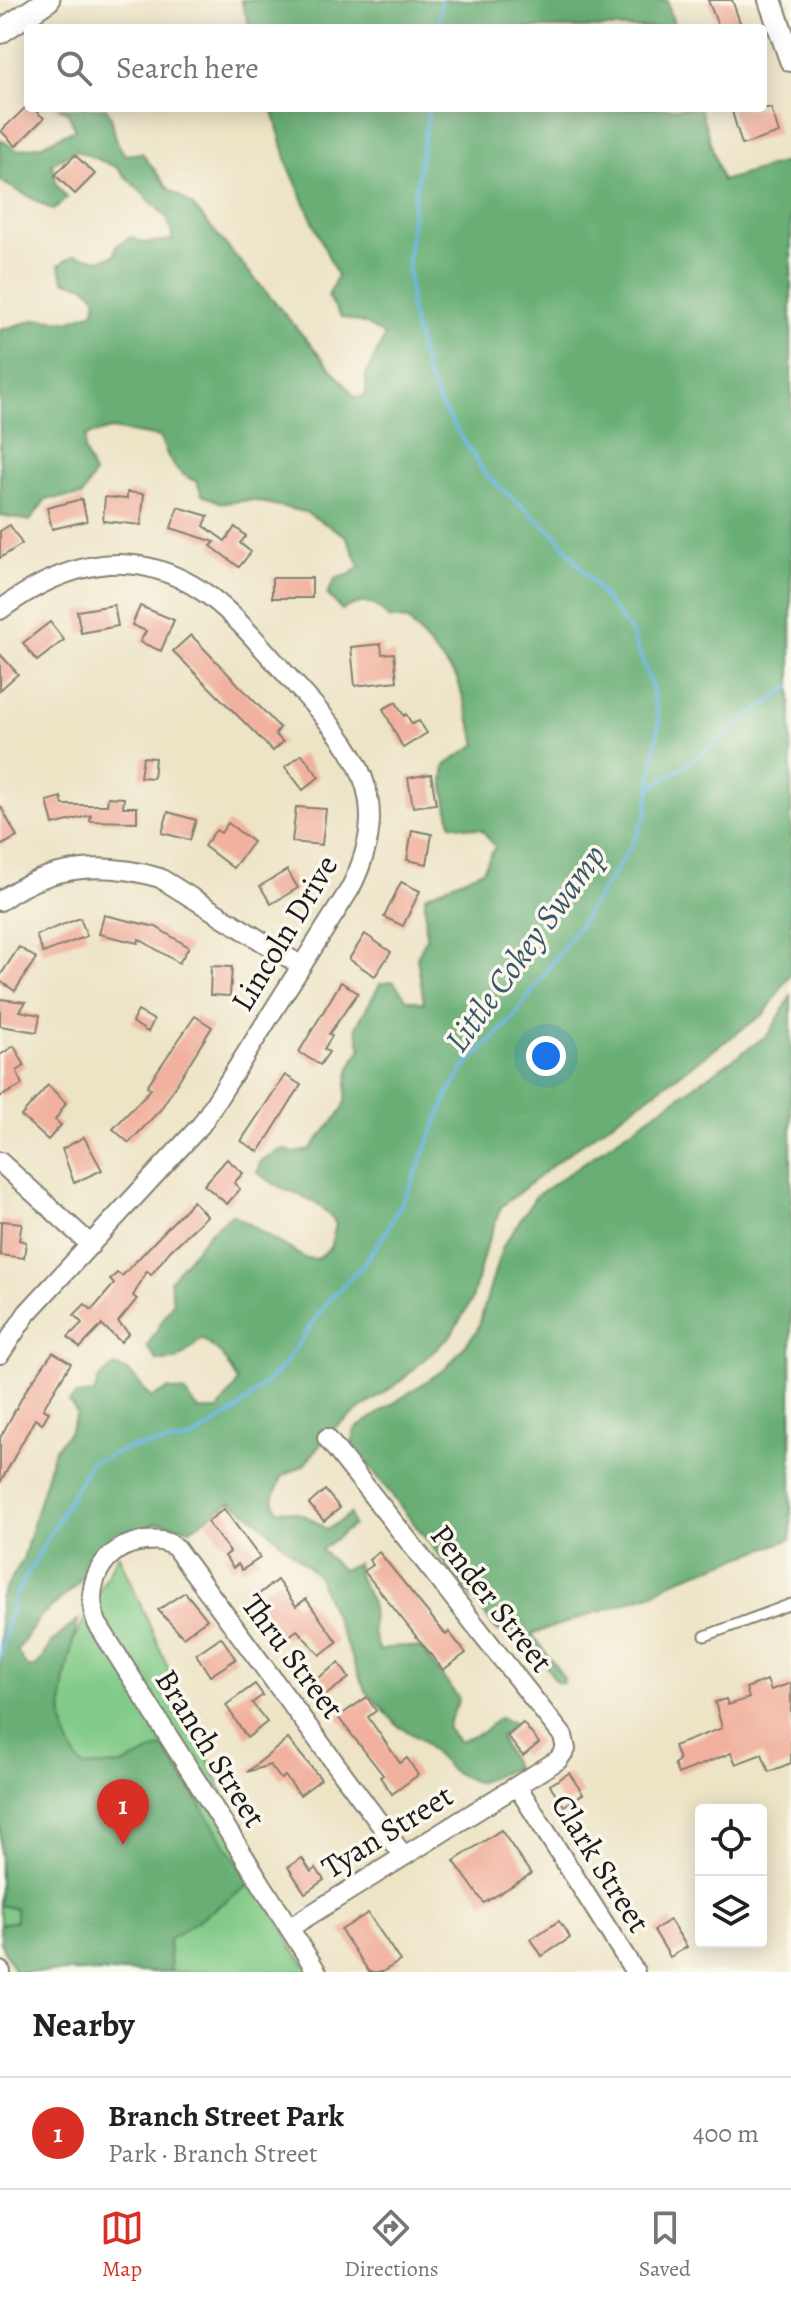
<!DOCTYPE html>
<meta charset="utf-8">
<style>
:root{--surface:#fff;--page:#f2f2f2;--text:#222;--muted:#767676;--line:#e0e0e0;--accent:#d93025}
body{margin:0;font-family:Alegreya,serif;background:var(--page);color:var(--text)}
.controls{position:absolute;right:24px;bottom:24px;display:grid;overflow:hidden;border-radius:8px;box-shadow:0 4px 20px #0003}
.controls button{width:72px;height:72px;display:grid;place-items:center;padding:0;border:0;border-bottom:2px solid var(--line);background:var(--surface);color:var(--text);font:40px sans-serif}
.you{position:absolute;left:546px;top:1056px;width:28px;height:28px;margin:-20px;border:6px solid #fff;border-radius:50%;background:#1a73e8;box-shadow:0 0 0 12px #1a73e833}
.badge{display:grid;place-items:center;width:52px;height:52px;border-radius:50%;background:var(--accent);color:#fff;font-size:26px;font-weight:700}
.pin{position:absolute;translate:-50% -66px;filter:drop-shadow(0 2px 4px #0008)}
.pin::after{content:'';position:absolute;top:42px;width:28px;height:24px;background:inherit;clip-path:polygon(0 0,100% 0,50% 100%)}
.list{margin:0;padding:0;list-style:none}
h2{display:flex;justify-content:space-between;align-items:center;height:104px;margin:0;padding:0 32px;font-size:34px}
h2 small{font-size:26px;font-weight:400;color:var(--muted)}
.list li{display:grid;grid-template-columns:52px 1fr auto;gap:24px;align-items:center;box-sizing:border-box;height:112px;padding:0 32px;border-top:2px solid var(--line)}
.list b{display:block;font-size:30px;white-space:nowrap}
.list p{margin:0;font-size:26px;white-space:nowrap;color:var(--muted)}
.list em{font-size:26px;font-style:normal;color:var(--muted)}
.icon{flex:none;width:44px;height:44px;fill:none;stroke:currentColor;stroke-width:2;stroke-linecap:round;stroke-linejoin:round}
.map{position:relative;flex:none;width:791px;height:1972px;overflow:hidden}
.search{position:absolute;background:var(--surface);box-shadow:0 4px 20px #0003;left:24px;right:24px;top:24px;height:88px;display:flex;align-items:center;gap:20px;box-sizing:border-box;padding:0 28px;border-radius:8px;color:var(--muted);font-size:30px}
.sheet{height:216px;background:var(--surface)}
nav{display:flex;justify-content:space-around;align-items:center;box-sizing:border-box;height:112px;border-top:2px solid var(--line);background:var(--surface);font-size:22px;color:var(--muted)}
nav a{display:grid;justify-items:center;gap:4px}
nav .on{color:var(--accent)}
.map>svg:first-child{display:block}
.green{fill:#81ca87;stroke:#4e7352;stroke-width:2}
.forest{fill:#68ae74;stroke:#426548;stroke-width:2}
.lines{fill:none;stroke-linecap:round;stroke-linejoin:round}
.stream{stroke:#64b2de;stroke-width:4}
.building{fill:#f1b19e}
.service-casing{stroke:#848071;stroke-width:13}
.minor-casing{stroke:#848071;stroke-width:22}
.tertiary-casing{stroke:#848071;stroke-width:26}
.service{stroke:#fff;stroke-width:9}
.minor{stroke:#fff;stroke-width:18}
.tertiary{stroke:#fff;stroke-width:22}
.labels{text-anchor:middle;dominant-baseline:central;stroke-width:7;stroke-linejoin:round;paint-order:stroke}
.street-label{font-size:32px;fill:#1c1c1c;stroke:#fbf7ec}
.water-label{font-size:34px;font-style:italic;fill:#39586a;stroke:#fbf7ec}
</style>
<div class="map">
<svg width="791" height="1972" viewBox="0 0 791 1972">
<rect width="100%" height="100%" fill="#fbf7ec"/>
<filter id="ink" filterUnits="userSpaceOnUse"><feTurbulence type="fractalNoise" baseFrequency=".0125" numOctaves="2"/><feDisplacementMap in="SourceGraphic" scale="16" xChannelSelector="R" yChannelSelector="G"/><feConvolveMatrix kernelMatrix="1 2 1 2 8 2 1 2 1" color-interpolation-filters="sRGB"/></filter>
<filter id="wash" filterUnits="userSpaceOnUse"><feTurbulence type="fractalNoise" baseFrequency=".006" numOctaves="4" result="noise"/><feDisplacementMap in="SourceGraphic" scale="32" xChannelSelector="R" yChannelSelector="G"/><feGaussianBlur stdDeviation="1.8" result="paint"/><feColorMatrix in="noise" values="0 0 0 0 0 0 0 0 0 0 0 0 0 0 0 0 0 1.4 0 .05"/><feComposite in="paint" operator="in"/></filter>
<g filter="url(#wash)">
<rect width="100%" height="100%" fill="#ede4c6"/>
<!-- green -->
<polygon class="green" points="118,1554 291,1946 311,1972 24,1972 0,1932 0,1758 38,1710"/>
<!-- forest -->
<g class="forest">
<polygon points="241,0 667,0 675,28 250,28"/>
<path d="M59,108H106C118,125 109,135 125,155L142,153L168,188L193,206L356,398L366,395V375L385,336L366,324L341,317L328,297L337,276L288,165L272,108H700L722,181L791,160V973L765,1013L562,1158L501,1207L484,1253L472,1300L450,1336L401,1381L333,1429L304,1465L282,1477L273,1499L277,1510C296,1509 312,1518 327,1530L350,1514L353,1525L321,1550L342,1570L357,1563C356,1581 364,1584 370,1599C376,1615 368,1628 379,1651L399,1646L421,1648L459,1699L447,1728L459,1742L483,1732L499,1718L514,1723L500,1738L515,1768L477,1783L453,1772L420,1739L398,1726L365,1690L317,1575L256,1519L231,1502L190,1529L159,1522L117,1539L95,1556L76,1586L41,1616L17,1651L27,1667H36L52,1642L78,1620C67,1671 47,1722 83,1767L122,1765L163,1746L251,1884L169,1940L171,1972H15L0,1942V1924L16,1921V1909L0,1905V1598L23,1559L54,1450L70,1431L77,1413L69,1402L76,1395L94,1394L99,1378L115,1366L130,1372L151,1398L168,1389L184,1392L199,1410H218L238,1382L221,1354L202,1339L177,1360L157,1361L147,1347L173,1302L170,1280L210,1232L232,1214L305,1258L317,1259L330,1248L336,1224C316,1192 286,1197 257,1172L261,1160L283,1149L294,1153L310,1150C318,1138 337,1119 342,1110C352,1092 339,1077 361,1050L356,1027L380,984L393,981L407,999L424,1003L417,957L426,939L425,896L483,870L495,847L482,830L451,824L443,782L445,765L477,744L457,678L408,620L388,618C373,599 364,599 342,610L327,594L335,579L351,574L360,566L346,536L305,512L252,500L222,503L202,495L197,482C173,472 168,460 160,437L111,429L86,436L84,450L94,474L82,496L46,499L30,521L0,515V330L38,319L68,321L93,312L97,298L86,286L64,281L59,265L74,255L101,260L115,255L116,246L131,237L144,243L173,240L168,219L116,167L76,150L52,164L57,186L67,198L53,210L0,181V139L17,150L42,145L75,129L68,113Z"/>
<polygon points="791,996 791,1539 676,1580 654,1593 532,1634 564,1678 564,1683 557,1682 526,1638 497,1630 352,1444 355,1429 446,1368 477,1331 502,1248 536,1196 769,1034"/>
</g>
<g class="lines">
<!-- stream -->
<g class="stream">
<polyline points="439,28 441,0"/>
<path d="M653,786C703,758 743,717 791,686"/>
<polyline points="0,1656 14,1598 90,1463 129,1448 190,1440 237,1410 283,1366 327,1302 362,1266 386,1232 411,1185 449,1092 467,1065 513,1018 581,923 632,845 647,813 659,721 651,684 632,634 557,536 486,475 440,404 426,372 411,313 408,263 413,205 429,108"/>
</g>
</g>
<g id="blocks">
<!-- building -->
<g class="building">
<polygon points="708,0 732,0 742,28 719,28"/>
<polygon points="28,105 44,118 16,146 1,131"/>
<polygon points="731,108 771,108 779,133 742,145"/>
<polygon points="75,155 95,174 75,194 55,175"/>
<polygon points="127,492 144,494 141,525 103,521 105,497 127,499"/>
<polygon points="82,499 87,521 52,529 47,508"/>
<polygon points="178,507 208,516 204,526 225,541 235,527 246,536 240,543 251,552 239,567 211,546 215,542 171,528"/>
<polygon points="10,525 22,544 0,558 0,531"/>
<rect x="272" y="578" width="40" height="20"/>
<polygon points="114,605 118,626 81,633 77,611"/>
<polygon points="140,606 174,620 161,651 140,642 146,631 132,625"/>
<polygon points="50,622 64,640 37,661 23,643"/>
<polygon points="191,635 280,728 275,734 283,742 273,751 173,651"/>
<polygon points="381,644 382,654 394,653 397,681 355,686 351,647"/>
<polygon points="0,654 18,674 0,690"/>
<polygon points="396,702 404,716 406,714 412,724 419,721 427,733 403,748 383,709"/>
<polygon points="302,754 319,777 303,790 285,767"/>
<polygon points="143,757 155,758 153,778 140,777"/>
<polygon points="431,774 436,804 413,807 408,778"/>
<polygon points="61,797 63,805 107,805 108,797 124,798 123,807 137,807 137,822 90,821 91,815 53,825 47,801"/>
<polygon points="0,805 17,837 0,846"/>
<polygon points="296,807 326,809 322,845 292,842"/>
<polygon points="168,812 196,820 190,840 162,833"/>
<polygon points="228,823 253,842 233,868 204,846 216,830 221,833"/>
<polygon points="412,830 432,834 427,864 407,860"/>
<polygon points="287,870 298,888 271,904 260,886"/>
<polygon points="401,882 420,891 403,926 384,917"/>
<polygon points="104,915 156,927 189,947 179,963 139,939 138,943 99,934"/>
<polygon points="80,918 87,936 43,953 36,935"/>
<polygon points="365,934 391,952 375,976 349,959"/>
<polygon points="19,947 36,958 15,991 0,981 0,976"/>
<polygon points="211,966 232,967 230,996 210,995"/>
<polygon points="341,982 358,993 329,1034 332,1036 324,1049 329,1052 320,1065 299,1052"/>
<polygon points="0,999 26,1002 20,1011 40,1015 37,1032 0,1026"/>
<polygon points="138,1011 154,1020 148,1032 132,1022"/>
<polygon points="195,1016 212,1027 161,1109 129,1143 113,1129 151,1089 147,1086"/>
<polygon points="14,1046 25,1066 17,1071 22,1085 0,1097 0,1055"/>
<polygon points="285,1075 301,1085 259,1152 241,1141"/>
<polygon points="48,1085 66,1103 55,1120 61,1125 48,1140 21,1116"/>
<polygon points="84,1137 102,1170 74,1183 62,1149"/>
<polygon points="227,1159 243,1173 234,1183 240,1189 227,1204 204,1185"/>
<polygon points="193,1201 207,1216 170,1251 151,1275 147,1271 133,1296 137,1299 118,1322 129,1333 121,1342 102,1325 80,1348 68,1337 82,1323 74,1315 85,1304 92,1310 114,1284 110,1280 117,1273 122,1276"/>
<polygon points="1,1221 22,1223 19,1240 26,1242 24,1258 0,1255"/>
<polygon points="53,1352 71,1363 43,1409 49,1412 42,1424 35,1419 0,1483 0,1438 26,1390"/>
<polygon points="325,1490 340,1508 324,1521 309,1504"/>
<polygon points="224,1509 260,1558 242,1570 238,1564 233,1568 225,1556 230,1552 207,1522"/>
<polygon points="379,1552 446,1635 449,1632 466,1653 443,1670 364,1571 373,1565 369,1560"/>
<polygon points="277,1580 296,1606 306,1599 337,1642 320,1655 297,1630 284,1640 254,1598"/>
<polygon points="185,1592 207,1619 183,1637 158,1610"/>
<polygon points="221,1637 236,1659 210,1676 196,1654"/>
<polygon points="339,1663 349,1678 323,1697 312,1682"/>
<polygon points="767,1680 771,1690 791,1683 791,1763 769,1772 762,1754 736,1764 731,1753 678,1774 674,1764 679,1760 674,1746 722,1728 715,1702 726,1699 728,1705 749,1698 746,1688"/>
<polygon points="255,1684 263,1695 252,1703 267,1722 247,1738 226,1705"/>
<polygon points="367,1697 376,1711 368,1717 400,1763 407,1758 418,1775 392,1794 380,1777 383,1775 338,1717"/>
<polygon points="523,1723 539,1743 523,1756 507,1736"/>
<polygon points="288,1739 321,1779 300,1795 285,1776 281,1779 270,1765 247,1772"/>
<polygon points="569,1773 583,1794 564,1806 550,1785"/>
<polygon points="501,1830 531,1874 484,1903 454,1861"/>
<polygon points="302,1858 311,1872 316,1868 324,1880 305,1893 288,1867"/>
<polygon points="368,1913 400,1961 382,1972 369,1972 341,1930"/>
<polygon points="670,1920 687,1947 670,1957 654,1930"/>
<polygon points="559,1921 570,1938 542,1956 531,1939"/>
</g>
</g>
</g>
<g filter="url(#ink)">
<use href="#blocks" fill-opacity="0" stroke="#848071" stroke-width="2"/>
<g class="lines">
<defs>
<polyline id="service" points="705,1636 791,1604"/>
<g id="minor">
<path d="M0,610C63,563 131,544 202,591C233,611 259,645 284,672C348,743 400,790 350,889L201,1125L27,1313L0,1354"/>
<path d="M0,901C48,865 104,861 160,878L300,965"/>
<polyline points="0,1162 91,1245"/>
<polyline points="517,1786 635,1972"/>
<polyline points="289,1928 558,1760 566,1749 563,1736 327,1438"/>
<polyline points="0,1971 1,1972"/>
<path d="M317,1972L97,1623C82,1585 103,1545 145,1541C157,1540 165,1540 175,1547L403,1855"/>
</g>
<g id="tertiary">
<polyline points="770,0 791,60"/>
<polyline points="0,32 48,0"/>
</g>
</defs>
<!-- service casing -->
<use href="#service" class="service-casing"/>
<!-- minor casing -->
<use href="#minor" class="minor-casing"/>
<!-- tertiary casing -->
<use href="#tertiary" class="tertiary-casing"/>
<!-- service -->
<use href="#service" class="service"/>
<!-- minor -->
<use href="#minor" class="minor"/>
<!-- tertiary -->
<use href="#tertiary" class="tertiary"/>
</g>
</g>
<g class="labels">
<!-- street labels -->
<g class="street-label">
<text transform="translate(284 933) rotate(-59)">Lincoln Drive</text>
<text transform="translate(492 1598) rotate(52)">Pender Street</text>
<text transform="translate(293 1656) rotate(53)">Thru Street</text>
<text transform="translate(211 1748) rotate(58)">Branch Street</text>
<text transform="translate(387 1831) rotate(-32)">Tyan Street</text>
<text transform="translate(601 1863) rotate(58)">Clark Street</text>
</g>
<!-- water labels -->
<g class="water-label">
<text transform="translate(525 948) rotate(-54)">Little Cokey Swamp</text>
</g>
</g>
</svg>
<div class="controls">
<button><svg class="icon" aria-label="locate" viewBox="0 0 24 24"><circle cx="12" cy="12" r="6"/><path d="M12 2v4M12 18v4M2 12h4M18 12h4"/></svg></button>
<button><svg class="icon" aria-label="layers" viewBox="0 0 24 24"><path d="M12 4l9 5-9 5-9-5zM3 14l9 5 9-5"/></svg></button>
</div>
<div class="you"></div>
<div class="pin badge" style="left:123px;top:1845px">1</div>
<div class="search"><svg class="icon" aria-label="search" viewBox="0 0 24 24"><circle cx="10" cy="10" r="6"/><path d="M15 15l6 6"/></svg>Search here</div>
</div>
<section class="sheet">
<h2>Nearby<small></small></h2>
<ul class="list">
<li><span class="badge">1</span><div><b>Branch Street Park</b><p>Park · Branch Street</p></div><em>400 m</em></li>
</ul>
</section>
<nav>
<a class="on"><svg class="icon" aria-label="map" viewBox="0 0 24 24"><path d="M3 6l6-2 6 2 6-2v14l-6 2-6-2-6 2zM9 4v14M15 6v14"/></svg>Map</a>
<a><svg class="icon" aria-label="directions" viewBox="0 0 24 24"><path d="M12 3l9 9-9 9-9-9zM9 14v-3h6M13 9l2 2-2 2"/></svg>Directions</a>
<a><svg class="icon" aria-label="saved" viewBox="0 0 24 24"><path d="M7 4h10v16l-5-4-5 4z"/></svg>Saved</a>
</nav>
